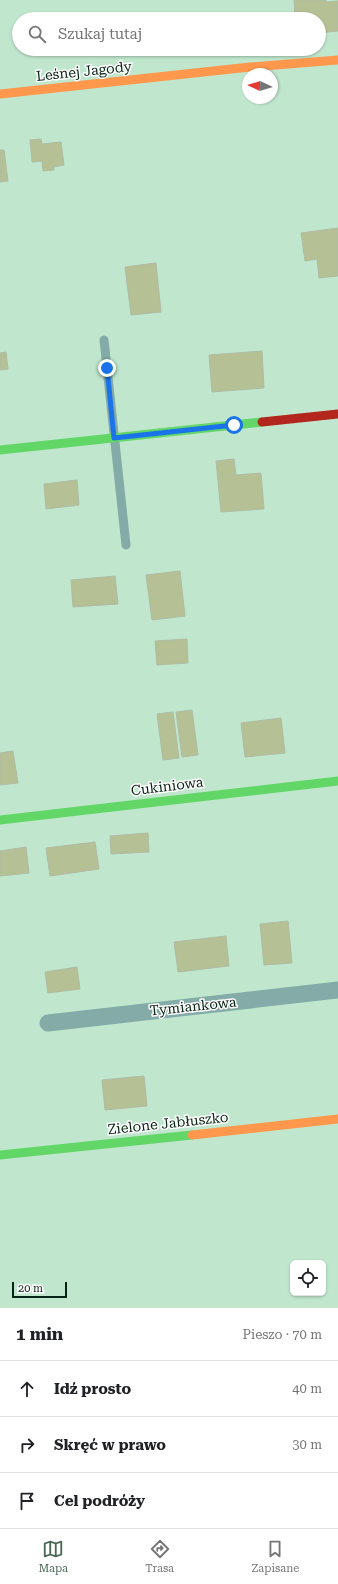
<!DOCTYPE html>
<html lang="pl">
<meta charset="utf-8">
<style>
:root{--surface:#fff;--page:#f2f2f2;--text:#202124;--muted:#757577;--line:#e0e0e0;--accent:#486854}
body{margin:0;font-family:"Roboto Serif",serif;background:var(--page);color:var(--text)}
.controls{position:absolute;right:12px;bottom:12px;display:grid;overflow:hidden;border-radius:6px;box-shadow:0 1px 3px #0004}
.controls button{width:36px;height:36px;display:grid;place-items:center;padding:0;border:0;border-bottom:1px solid var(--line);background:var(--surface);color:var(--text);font:20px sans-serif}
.compass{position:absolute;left:242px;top:68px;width:36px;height:36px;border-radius:50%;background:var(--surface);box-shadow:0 1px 3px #0004;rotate:274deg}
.scale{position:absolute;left:12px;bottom:10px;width:55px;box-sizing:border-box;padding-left:4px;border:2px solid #072313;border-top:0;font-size:11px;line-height:14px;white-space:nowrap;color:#072313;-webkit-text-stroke:3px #fff;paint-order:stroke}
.stop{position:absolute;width:12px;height:12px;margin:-9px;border:3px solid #1a73e8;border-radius:50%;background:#fff}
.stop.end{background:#1a73e8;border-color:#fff;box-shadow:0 1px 4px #0008}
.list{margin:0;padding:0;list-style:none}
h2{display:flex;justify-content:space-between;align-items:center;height:52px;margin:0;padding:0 16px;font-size:17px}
h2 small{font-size:13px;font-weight:400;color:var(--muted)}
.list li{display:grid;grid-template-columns:26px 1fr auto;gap:12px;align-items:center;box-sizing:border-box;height:56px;padding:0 16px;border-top:1px solid var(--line)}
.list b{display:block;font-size:15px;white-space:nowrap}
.list em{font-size:13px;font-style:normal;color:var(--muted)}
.icon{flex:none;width:22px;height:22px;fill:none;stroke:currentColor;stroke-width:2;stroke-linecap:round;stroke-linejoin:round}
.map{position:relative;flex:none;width:338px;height:1308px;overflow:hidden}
.search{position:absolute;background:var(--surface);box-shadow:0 1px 3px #0004;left:12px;right:12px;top:12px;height:44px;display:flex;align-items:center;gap:10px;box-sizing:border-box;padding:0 14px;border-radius:22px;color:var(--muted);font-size:15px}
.sheet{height:220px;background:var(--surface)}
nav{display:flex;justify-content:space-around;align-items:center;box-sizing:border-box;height:56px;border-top:1px solid var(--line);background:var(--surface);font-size:11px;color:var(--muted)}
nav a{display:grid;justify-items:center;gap:2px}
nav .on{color:var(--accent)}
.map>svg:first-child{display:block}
.building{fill:#b5c095;stroke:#aebca4}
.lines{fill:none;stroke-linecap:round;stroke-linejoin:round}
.lane{stroke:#84aba7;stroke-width:9}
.street{stroke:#84aba7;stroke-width:17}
.fast{stroke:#63d668;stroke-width:9}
.slow{stroke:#ff974d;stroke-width:9}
.jam{stroke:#b3261e;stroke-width:9}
.route{stroke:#1a73e8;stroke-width:5}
.labels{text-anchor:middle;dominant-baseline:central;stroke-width:3;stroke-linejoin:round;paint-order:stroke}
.street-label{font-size:14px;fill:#072313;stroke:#fff}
</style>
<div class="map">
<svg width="338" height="1308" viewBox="0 0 338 1308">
<rect width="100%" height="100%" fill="#c0e7ce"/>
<!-- building -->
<g class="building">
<polygon points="294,0 326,0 326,2 338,1 338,31 319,33 319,19 295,19"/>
<polygon points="41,139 42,144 61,142 64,165 54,167 54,170 43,171 42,161 32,162 30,140"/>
<polygon points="0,150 4,150 8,181 0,182"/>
<polygon points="338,228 338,276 319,278 317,259 305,261 301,233"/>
<polygon points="156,263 161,312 131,315 125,267"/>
<polygon points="262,351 264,388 212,392 209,355"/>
<polygon points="6,352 8,369 0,370 0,353"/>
<polygon points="234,459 236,475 261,473 264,509 221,512 216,461"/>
<polygon points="77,480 79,505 46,509 44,484"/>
<polygon points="180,571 185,616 152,620 146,575"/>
<polygon points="115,576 118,604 73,607 71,580"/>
<polygon points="187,639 188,663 157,665 155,641"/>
<polygon points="192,710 198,755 182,757 176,712"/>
<polygon points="173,712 179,758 163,760 157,714"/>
<polygon points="281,718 285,753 245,757 241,723"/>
<polygon points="13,751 18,783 0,785 0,753"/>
<polygon points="148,833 149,852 111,854 110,836"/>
<polygon points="95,842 99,869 50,876 46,848"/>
<polygon points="26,847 29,873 0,876 0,851"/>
<polygon points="288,921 292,963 264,965 260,924"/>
<polygon points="226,936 229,966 178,972 174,942"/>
<polygon points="77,967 80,989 48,993 45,972"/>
<polygon points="144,1076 147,1106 105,1110 102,1080"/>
</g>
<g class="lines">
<!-- lane -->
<polyline class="lane" points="104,340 126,545"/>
<!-- street -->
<polyline class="street" points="48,1023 338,990"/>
<!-- fast -->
<g class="fast">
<polyline points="0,450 262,422"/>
<polyline points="0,820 338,781"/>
<polyline points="0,1155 192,1135"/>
</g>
<!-- slow -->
<g class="slow">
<polyline points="0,94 250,67 338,60"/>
<polyline points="192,1135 338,1119"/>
</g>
<!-- jam -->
<polyline class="jam" points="262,422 338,414"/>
</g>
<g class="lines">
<!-- route -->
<polyline class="route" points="107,368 114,438 234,425"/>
</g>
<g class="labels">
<!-- street labels -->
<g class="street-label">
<text transform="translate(84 71) rotate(-6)">Leśnej Jagody</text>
<text transform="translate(167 786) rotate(-7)">Cukiniowa</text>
<text transform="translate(193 1006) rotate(-6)">Tymiankowa</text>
<text transform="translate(168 1123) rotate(-6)">Zielone Jabłuszko</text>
</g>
</g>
</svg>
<div class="controls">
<button><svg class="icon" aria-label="locate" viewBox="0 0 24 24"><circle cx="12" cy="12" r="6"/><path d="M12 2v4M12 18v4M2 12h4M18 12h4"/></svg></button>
</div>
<svg class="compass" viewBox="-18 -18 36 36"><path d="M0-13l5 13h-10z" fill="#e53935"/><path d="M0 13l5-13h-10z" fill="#757577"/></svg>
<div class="scale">20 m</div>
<div class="stop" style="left:234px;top:425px"></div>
<div class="stop end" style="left:107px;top:368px"></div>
<div class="search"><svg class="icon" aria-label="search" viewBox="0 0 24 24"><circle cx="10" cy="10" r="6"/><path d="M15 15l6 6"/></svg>Szukaj tutaj</div>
</div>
<section class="sheet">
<h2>1 min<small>Pieszo · 70 m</small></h2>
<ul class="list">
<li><svg class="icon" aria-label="ahead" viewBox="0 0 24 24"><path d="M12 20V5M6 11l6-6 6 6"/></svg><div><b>Idź prosto</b></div><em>40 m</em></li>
<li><svg class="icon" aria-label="right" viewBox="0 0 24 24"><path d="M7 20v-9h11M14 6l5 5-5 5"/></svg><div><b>Skręć w prawo</b></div><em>30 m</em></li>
<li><svg class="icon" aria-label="arrive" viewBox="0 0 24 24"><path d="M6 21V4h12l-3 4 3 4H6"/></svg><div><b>Cel podróży</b></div></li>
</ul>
</section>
<nav>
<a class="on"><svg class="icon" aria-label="map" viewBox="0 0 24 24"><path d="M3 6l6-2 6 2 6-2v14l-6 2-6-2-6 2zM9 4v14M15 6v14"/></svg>Mapa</a>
<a><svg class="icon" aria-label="directions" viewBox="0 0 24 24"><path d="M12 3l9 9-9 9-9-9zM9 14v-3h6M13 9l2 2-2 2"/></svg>Trasa</a>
<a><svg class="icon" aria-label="saved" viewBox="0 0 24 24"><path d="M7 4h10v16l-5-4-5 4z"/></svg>Zapisane</a>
</nav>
